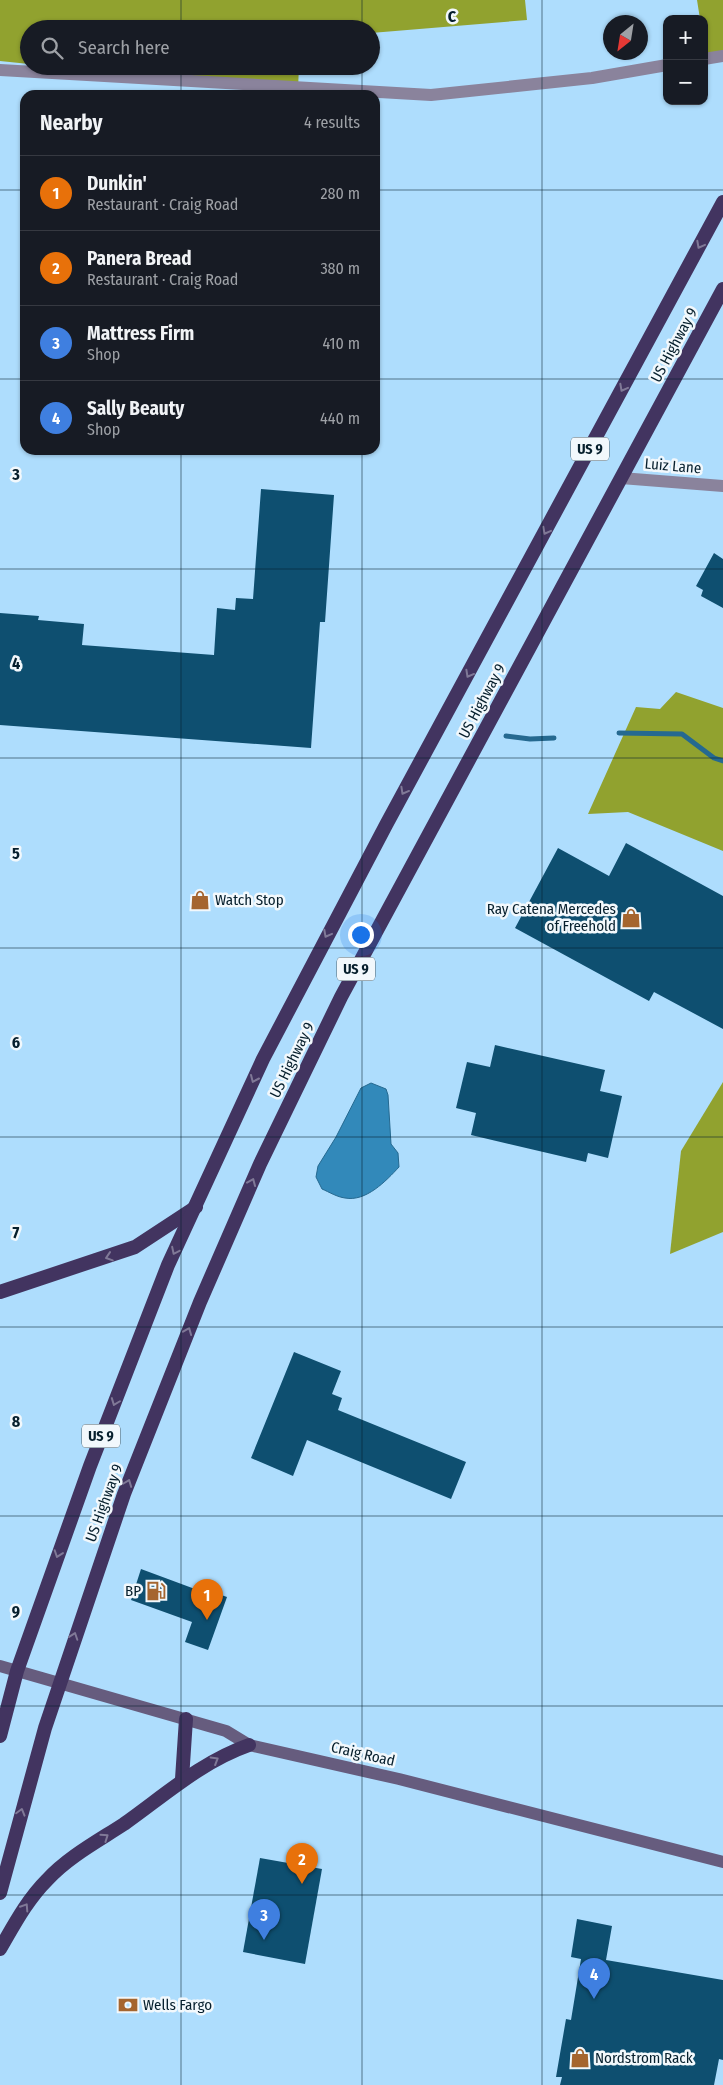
<!DOCTYPE html>
<meta charset="utf-8">
<style>
:root{--surface:#171b24;--page:#242831;--text:#f1f3f6;--muted:#9ea1a6;--line:#363941;--accent:#ea580c}
body{margin:0;font-family:"Fira Sans Condensed",sans-serif;background:var(--page);color:var(--text)}
.controls{position:absolute;right:15px;top:15px;display:grid;overflow:hidden;border-radius:10px;box-shadow:0 1px 4px #0004}
.controls button{width:45px;height:45px;display:grid;place-items:center;padding:0;border:0;border-bottom:1px solid var(--line);background:var(--surface);color:var(--text);font:25px sans-serif}
.compass{position:absolute;left:603px;top:15px;width:45px;height:45px;border-radius:50%;background:var(--surface);box-shadow:0 1px 4px #0004;rotate:210deg}
.you{position:absolute;left:360px;top:934px;width:18px;height:18px;margin:-12px;border:4px solid #fff;border-radius:50%;background:#1a73e8;box-shadow:0 0 0 8px #1a73e833}
.badge{display:grid;place-items:center;width:32px;height:32px;border-radius:50%;background:var(--accent);color:#fff;font-size:16px;font-weight:700}
.pin{position:absolute;translate:-50% -41px;filter:drop-shadow(0 1px 2px #0008)}
.pin::after{content:'';position:absolute;top:26px;width:18px;height:15px;background:inherit;clip-path:polygon(0 0,100% 0,50% 100%)}
.list{margin:0;padding:0;list-style:none}
h2{display:flex;justify-content:space-between;align-items:center;height:65px;margin:0;padding:0 20px;font-size:21px}
h2 small{font-size:16px;font-weight:400;color:var(--muted)}
.list li{display:grid;grid-template-columns:32px 1fr auto;gap:15px;align-items:center;box-sizing:border-box;height:75px;padding:0 20px;border-top:1px solid var(--line)}
.list b{display:block;font-size:19px;white-space:nowrap}
.list p{margin:0;font-size:16px;white-space:nowrap;color:var(--muted)}
.list em{font-size:16px;font-style:normal;color:var(--muted)}
.icon{flex:none;width:28px;height:28px;fill:none;stroke:currentColor;stroke-width:2;stroke-linecap:round;stroke-linejoin:round}
.map{position:relative;flex:none;width:723px;height:2085px;overflow:hidden}
.search{position:absolute;background:var(--surface);box-shadow:0 1px 4px #0004;left:20px;top:20px;width:360px;height:55px;display:flex;align-items:center;gap:12px;box-sizing:border-box;padding:0 18px;border-radius:28px;color:var(--muted);font-size:19px}
.panel{position:absolute;background:var(--surface);box-shadow:0 1px 4px #0004;left:20px;top:90px;width:360px;height:365px;border-radius:15px}
.map>svg:first-child{display:block}
.forest{fill:#91a22f}
.water{fill:#3289ba;stroke:#256990}
.lines{fill:none;stroke-linecap:round;stroke-linejoin:round}
.stream{stroke:#256990;stroke-width:5}
.building{fill:#0e4f70}
.minor{stroke:#8a839c;stroke-width:12}
.secondary{stroke:#665c7e;stroke-width:12}
.trunk{stroke:#423460;stroke-width:14}
.oneway{stroke:#807997}
.grid{fill:none;stroke:#061f2d;stroke-width:1;stroke-opacity:0.55}
.labels{text-anchor:middle;dominant-baseline:central;stroke-width:5;stroke-linejoin:round;paint-order:stroke}
.shield{fill:#f2f8fc;stroke:#4d606b;stroke-width:1}
.shield-label{font-size:14px;font-weight:bold;fill:#061f2d}
.street-label{font-size:15px;fill:#061f2d;stroke:#f2f8fc}
.poi-label{font-size:15px;fill:#061f2d;stroke:#f2f8fc;text-anchor:start}
.grid-label{font-size:16px;text-anchor:middle;font-weight:bold;fill:#061f2d;stroke:#f2f8fc;stroke-width:5;stroke-linejoin:round;paint-order:stroke}
</style>
<div class="map">
<svg width="723" height="2085" viewBox="0 0 723 2085">
<rect width="100%" height="100%" fill="#aeddfd"/>
<!-- forest -->
<g class="forest">
<polygon points="0,0 525,0 527,20 371,33 371,29 29,29 29,64 0,61"/>
<polygon points="697,0 723,0 723,59 707,61 704,19 700,19"/>
<polygon points="58,66 299,66 298,89"/>
<polygon points="676,692 723,708 723,851 628,812 588,814 636,707 660,709"/>
<polygon points="723,1082 723,1232 670,1254 681,1151"/>
</g>
<!-- water -->
<path class="water" d="M371,1083L386,1089L388,1095L391,1144L398,1153L399,1167C386,1181 366,1202 345,1198C337,1197 329,1192 322,1189L316,1177L318,1166L336,1137L361,1088Z"/>
<g class="lines">
<!-- stream -->
<g class="stream">
<polyline points="619,733 682,734 714,758 723,761"/>
<polyline points="506,736 530,739 554,738"/>
</g>
</g>
<!-- building -->
<g class="building">
<polygon points="261,489 334,495 325,622 320,622 311,748 0,725 0,613 39,616 38,620 84,624 82,645 214,655 217,608 235,610 236,598 253,599"/>
<polygon points="714,553 723,559 723,608 701,596 703,590 696,586"/>
<polygon points="626,843 723,896 723,1029 654,992 649,1001 515,928 558,848 609,876"/>
<polygon points="495,1045 605,1070 600,1091 622,1096 608,1158 588,1153 586,1162 471,1135 476,1113 456,1108 467,1062 490,1067"/>
<polygon points="294,1352 341,1371 332,1394 342,1398 338,1410 466,1462 451,1499 307,1440 293,1476 251,1458"/>
<polygon points="141,1569 203,1592 204,1589 227,1597 208,1650 185,1642 192,1622 131,1600"/>
<polygon points="260,1858 322,1869 305,1964 243,1952"/>
<polygon points="577,1919 612,1926 606,1960 723,1980 723,2060 719,2059 714,2085 560,2085 562,2077 556,2077 566,2019 571,2020 581,1959 571,1957"/>
</g>
<g class="lines">
<!-- minor -->
<g class="minor">
<polyline points="704,59 723,56"/>
<polyline points="0,70 431,95 592,78 667,65"/>
<polyline points="621,478 723,486"/>
</g>
<!-- secondary -->
<polyline class="secondary" points="0,1666 226,1731 249,1745 399,1779 723,1862"/>
<!-- trunk -->
<g class="trunk">
<polyline points="0,1292 135,1247 196,1207"/>
<polyline points="0,1736 17,1671 90,1466 168,1265 263,1059 386,825 723,202"/>
<polyline points="182,1779 186,1719"/>
<polyline points="0,1893 45,1728 124,1494 200,1302 260,1164 341,997 723,289"/>
<path d="M0,1949C14,1925 27,1900 47,1880C68,1857 98,1841 124,1824C165,1795 201,1762 249,1745"/>
</g>
</g>
<!-- one-way arrows -->
<defs><path id="oneway-chevron" d="M-2-3.5L2.5 0L-2 3.5" fill="none" stroke-width="1.6" stroke-linecap="round" stroke-linejoin="round" transform="scale(1.25)"/></defs>
<g class="oneway">
<use href="#oneway-chevron" transform="translate(700 245) rotate(118)"/>
<use href="#oneway-chevron" transform="translate(623 388) rotate(118)"/>
<use href="#oneway-chevron" transform="translate(546 531) rotate(118)"/>
<use href="#oneway-chevron" transform="translate(469 674) rotate(119)"/>
<use href="#oneway-chevron" transform="translate(404 791) rotate(119)"/>
<use href="#oneway-chevron" transform="translate(327 934) rotate(118)"/>
<use href="#oneway-chevron" transform="translate(254 1079) rotate(114)"/>
<use href="#oneway-chevron" transform="translate(252 1182) rotate(-67)"/>
<use href="#oneway-chevron" transform="translate(175 1251) rotate(116)"/>
<use href="#oneway-chevron" transform="translate(109 1257) rotate(162)"/>
<use href="#oneway-chevron" transform="translate(188 1331) rotate(-68)"/>
<use href="#oneway-chevron" transform="translate(115 1402) rotate(111)"/>
<use href="#oneway-chevron" transform="translate(128 1483) rotate(-69)"/>
<use href="#oneway-chevron" transform="translate(58 1554) rotate(109)"/>
<use href="#oneway-chevron" transform="translate(74 1636) rotate(-71)"/>
<use href="#oneway-chevron" transform="translate(215 1760) rotate(-31)"/>
<use href="#oneway-chevron" transform="translate(21 1812) rotate(-74)"/>
<use href="#oneway-chevron" transform="translate(105 1837) rotate(-35)"/>
<use href="#oneway-chevron" transform="translate(25 1907) rotate(-57)"/>
</g>
<!-- grid -->
<path class="grid" d="M181,0V29M362,0V29M542,0V2085M181,66V95M362,66V95M0,190H25M375,190H723M0,379H25M375,379H723M181,450V2085M362,450V2085M0,569H723M0,758H723M0,948H723M0,1137H723M0,1327H723M0,1516H723M0,1706H723M0,1895H723"/>
<!-- icons -->
<defs>
<symbol id="shop-bare" viewBox="-9 -9 18 18"><path d="M-5-2.5h2.3a2.7 3.5 0 0 1 5.4 0H5L5.5 6h-11ZM-1.5-2.5h3a1.5 2.3 0 0 0-3 0Z" fill="#a5652f" stroke="#f2f8fc" stroke-width="2.5" paint-order="stroke"/></symbol>
<symbol id="fuel-bare" viewBox="-9 -9 18 18"><path d="M-5.5-6h7V0h2V4h1.3V-2.5L3-4.5l.8-.8L6-3V5H2.5V1h-1V6h-7ZM-4.2-4.7v3.2H.2V-4.7Z" fill="#a5652f" stroke="#f2f8fc" stroke-width="2.5" paint-order="stroke"/></symbol>
<symbol id="bank-bare" viewBox="-9 -9 18 18"><path d="M-6-4H6V4H-6ZM0-2.3a2.3 2.3 0 1 0 0 4.6a2.3 2.3 0 1 0 0-4.6Z" fill="#a5652f" stroke="#f2f8fc" stroke-width="2.5" paint-order="stroke"/></symbol>
</defs>
<g fill-rule="evenodd">
<use href="#shop-bare" x="186" y="886" width="28" height="28"/>
<use href="#shop-bare" x="617" y="904" width="28" height="28"/>
<use href="#fuel-bare" x="142" y="1577" width="28" height="28"/>
<use href="#bank-bare" x="114" y="1991" width="28" height="28"/>
<use href="#shop-bare" x="566" y="2044" width="28" height="28"/>
</g>
<g class="labels">
<!-- shield labels -->
<g class="shield">
<rect x="571" y="437.5" width="38" height="23" rx="4"/>
<rect x="337" y="957.5" width="38" height="23" rx="4"/>
<rect x="82" y="1424.5" width="38" height="23" rx="4"/>
</g>
<g class="shield-label">
<text x="590" y="449">US 9</text>
<text x="356" y="969">US 9</text>
<text x="101" y="1436">US 9</text>
</g>
<!-- street labels -->
<g class="street-label">
<text transform="translate(674 345) rotate(-62)">US Highway 9</text>
<text transform="translate(673 466) rotate(5)">Luiz Lane</text>
<text transform="translate(482 701) rotate(-62)">US Highway 9</text>
<text transform="translate(292 1060) rotate(-64)">US Highway 9</text>
<text transform="translate(104 1503) rotate(-70)">US Highway 9</text>
<text transform="translate(363 1754) rotate(13)">Craig Road</text>
</g>
<!-- poi labels -->
<g class="poi-label">
<text x="215" y="900">Watch Stop</text>
<text x="616" y="909" text-anchor="end">Ray Catena Mercedes<tspan x="616" dy="17">of Freehold</tspan></text>
<text x="141" y="1591" text-anchor="end">BP</text>
<text x="143" y="2005">Wells Fargo</text>
<text x="595" y="2058">Nordstrom Rack</text>
</g>
</g>
<g class="grid-label">
<text x="452" y="22">C</text>
<text x="16" y="480">3</text>
<text x="16" y="669">4</text>
<text x="16" y="859">5</text>
<text x="16" y="1048">6</text>
<text x="16" y="1238">7</text>
<text x="16" y="1427">8</text>
<text x="16" y="1617">9</text>
</g>
</svg>
<div class="controls">
<button>+</button>
<button>−</button>
</div>
<svg class="compass" viewBox="-18 -18 36 36"><path d="M0-13l5 13h-10z" fill="#e53935"/><path d="M0 13l5-13h-10z" fill="#9ea1a6"/></svg>
<div class="you"></div>
<div class="pin badge" style="left:207px;top:1620px;background:#e8710a">1</div>
<div class="pin badge" style="left:302px;top:1884px;background:#e8710a">2</div>
<div class="pin badge" style="left:264px;top:1940px;background:#3f7fe0">3</div>
<div class="pin badge" style="left:594px;top:1999px;background:#3f7fe0">4</div>
<div class="search"><svg class="icon" aria-label="search" viewBox="0 0 24 24"><circle cx="10" cy="10" r="6"/><path d="M15 15l6 6"/></svg>Search here</div>
<section class="panel">
<h2>Nearby<small>4 results</small></h2>
<ul class="list">
<li><span class="badge" style="background:#e8710a">1</span><div><b>Dunkin'</b><p>Restaurant · Craig Road</p></div><em>280 m</em></li>
<li><span class="badge" style="background:#e8710a">2</span><div><b>Panera Bread</b><p>Restaurant · Craig Road</p></div><em>380 m</em></li>
<li><span class="badge" style="background:#3f7fe0">3</span><div><b>Mattress Firm</b><p>Shop</p></div><em>410 m</em></li>
<li><span class="badge" style="background:#3f7fe0">4</span><div><b>Sally Beauty</b><p>Shop</p></div><em>440 m</em></li>
</ul>
</section>
</div>
